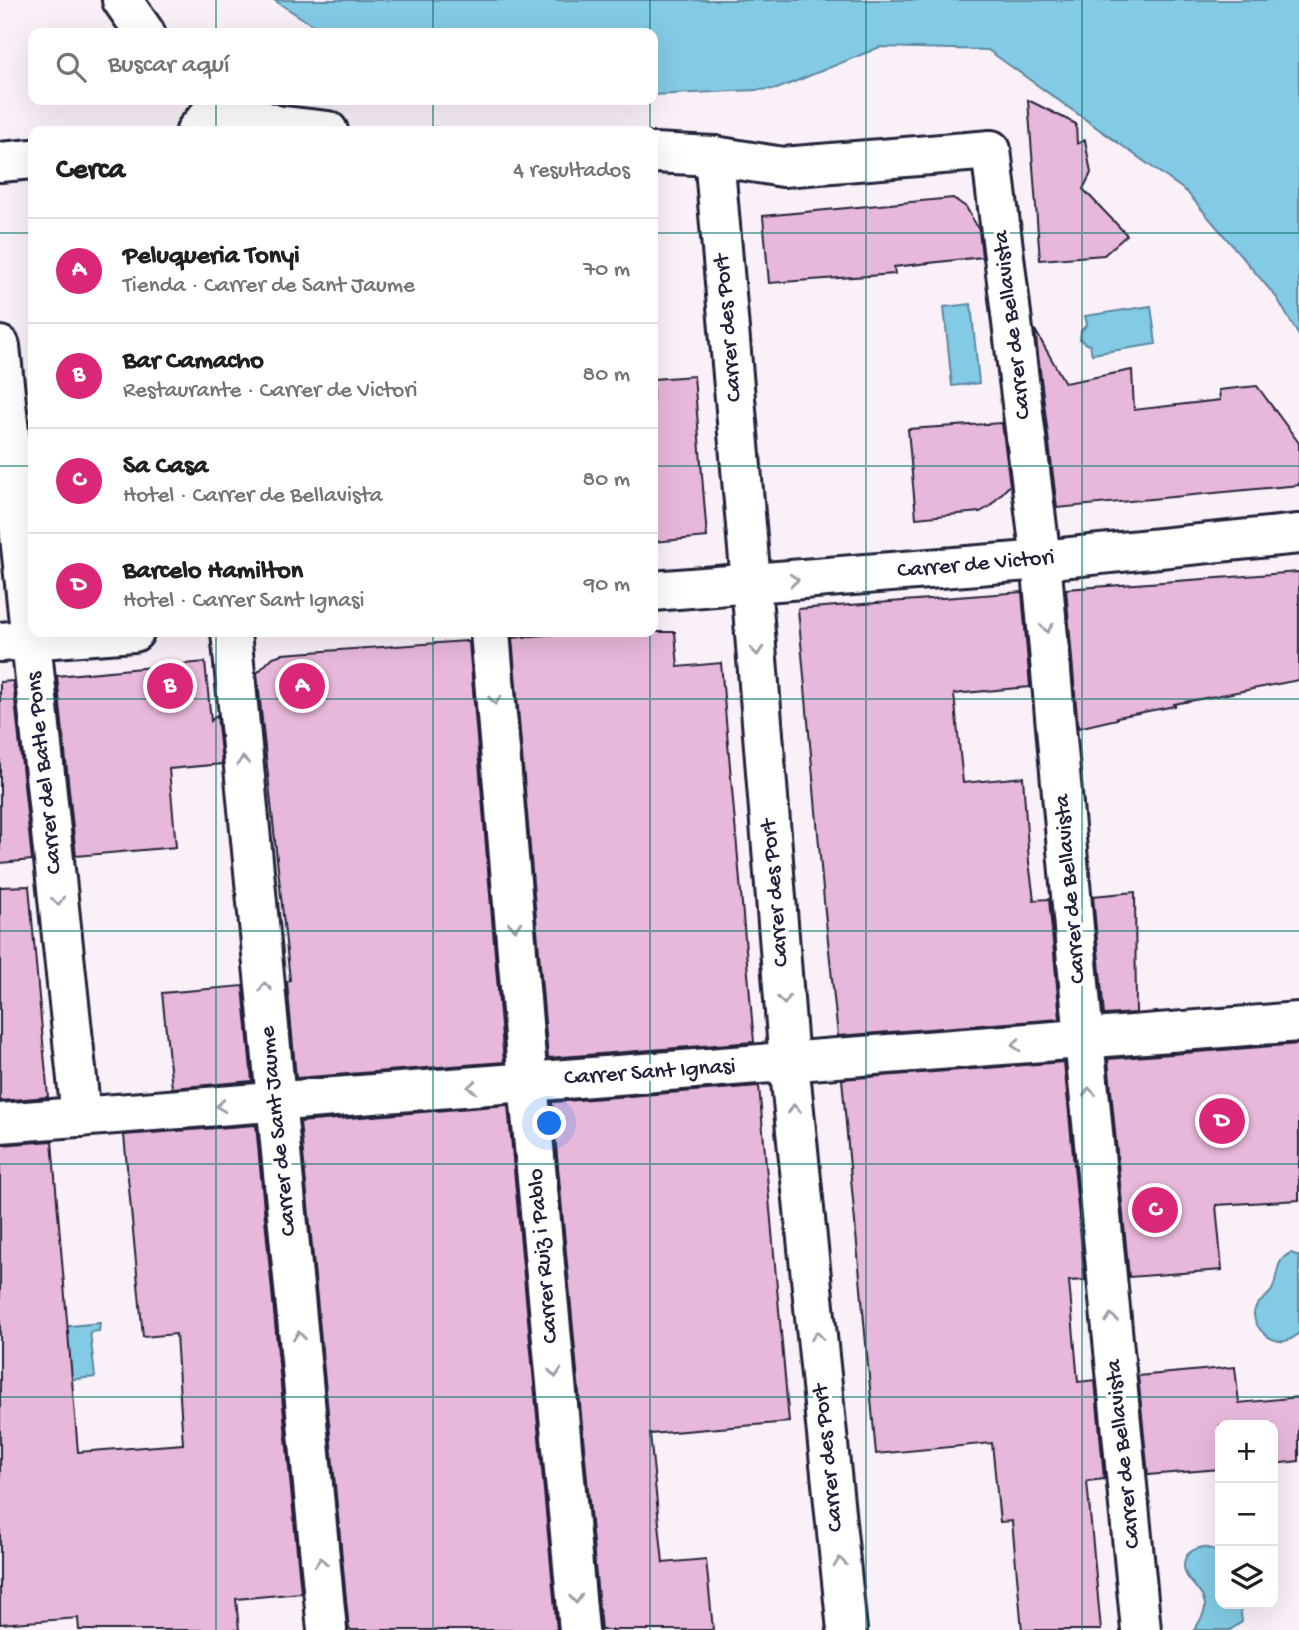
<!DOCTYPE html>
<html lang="es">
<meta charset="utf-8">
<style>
:root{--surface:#fff;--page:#f2f2f2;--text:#202124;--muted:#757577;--line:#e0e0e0;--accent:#db2777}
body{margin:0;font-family:"Gochi Hand",sans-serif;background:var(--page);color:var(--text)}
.controls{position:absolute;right:21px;bottom:21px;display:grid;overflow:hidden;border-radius:14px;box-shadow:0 7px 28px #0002}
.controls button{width:63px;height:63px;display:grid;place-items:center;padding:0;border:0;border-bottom:2px solid var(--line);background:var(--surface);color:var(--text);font:35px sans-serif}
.you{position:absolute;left:550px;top:1124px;width:24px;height:24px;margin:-18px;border:5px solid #fff;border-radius:50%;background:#1a73e8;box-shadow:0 0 0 10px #1a73e833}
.badge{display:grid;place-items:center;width:46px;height:46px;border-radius:50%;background:var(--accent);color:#fff;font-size:23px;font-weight:700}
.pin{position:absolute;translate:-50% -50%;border:4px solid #fff;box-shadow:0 2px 7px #0006}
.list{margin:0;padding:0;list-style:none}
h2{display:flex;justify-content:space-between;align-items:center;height:91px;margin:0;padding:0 28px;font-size:30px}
h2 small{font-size:23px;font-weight:400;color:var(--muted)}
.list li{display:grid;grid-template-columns:46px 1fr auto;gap:21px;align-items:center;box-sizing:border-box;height:105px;padding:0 28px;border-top:2px solid var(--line)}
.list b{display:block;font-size:26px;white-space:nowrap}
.list p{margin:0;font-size:23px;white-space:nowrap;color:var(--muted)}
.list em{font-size:23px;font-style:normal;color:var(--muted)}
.icon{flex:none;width:38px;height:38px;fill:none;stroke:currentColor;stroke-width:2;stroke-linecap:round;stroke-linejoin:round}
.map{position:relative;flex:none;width:1299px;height:1630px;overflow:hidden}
.search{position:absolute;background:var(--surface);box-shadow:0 7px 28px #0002;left:28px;top:28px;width:630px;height:77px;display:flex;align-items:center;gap:18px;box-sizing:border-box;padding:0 24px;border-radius:14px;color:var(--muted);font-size:26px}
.panel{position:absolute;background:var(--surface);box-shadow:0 7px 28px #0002;left:28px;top:126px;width:630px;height:511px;border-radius:14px}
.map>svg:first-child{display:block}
.water{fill:#83cae4;stroke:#5c87a0;stroke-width:2}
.building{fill:#e8b8da;stroke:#22223b;stroke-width:2}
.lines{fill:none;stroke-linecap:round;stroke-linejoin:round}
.street-casing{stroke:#22223b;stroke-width:44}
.street{stroke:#fff;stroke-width:38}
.oneway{stroke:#9c9ca7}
.grid{fill:none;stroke:#0f766e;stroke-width:2;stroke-opacity:0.55}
.labels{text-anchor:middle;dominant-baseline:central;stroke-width:7;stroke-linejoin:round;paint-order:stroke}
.street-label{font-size:23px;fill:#22223b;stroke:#fff}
</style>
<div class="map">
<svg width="1299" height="1630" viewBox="0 0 1299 1630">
<rect width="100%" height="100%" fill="#faf1f8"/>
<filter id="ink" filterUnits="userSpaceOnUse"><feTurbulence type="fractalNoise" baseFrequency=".0143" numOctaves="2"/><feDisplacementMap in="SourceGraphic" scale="14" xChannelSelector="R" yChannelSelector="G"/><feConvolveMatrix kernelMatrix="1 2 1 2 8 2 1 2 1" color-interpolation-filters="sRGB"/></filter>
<g filter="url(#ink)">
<!-- water -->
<g class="water">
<polygon points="274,0 1299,0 1299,336 1277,298 1187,192 988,50 880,47 777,89 653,95 653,33 325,33"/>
<polygon points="971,304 979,383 952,386 944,307"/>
<polygon points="1151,306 1156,344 1092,354 1090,345 1086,344 1080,339 1081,331 1087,324 1085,316"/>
<path d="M1291,1253L1299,1256V1333C1295,1337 1290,1340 1285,1341C1271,1343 1255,1329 1254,1315C1253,1303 1267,1299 1272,1290C1279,1276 1274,1260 1291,1253Z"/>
<polygon points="100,1323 99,1331 90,1332 95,1377 67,1380 62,1327"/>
<path d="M1203,1547L1211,1549L1220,1554V1604H1240L1242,1622L1230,1630H1194C1199,1623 1206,1613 1205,1604C1202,1586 1179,1580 1185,1559C1188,1551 1195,1549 1203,1547Z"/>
</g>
<!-- building -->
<g class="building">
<polygon points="1028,100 1076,124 1077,144 1085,140 1091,173 1083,189 1127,235 1104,255 1040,260"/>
<polygon points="953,198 966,207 979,230 982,257 894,267 895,274 769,283 763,216"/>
<polygon points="1035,330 1065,383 1132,370 1134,410 1220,400 1219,390 1257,386 1299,443 1299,485 1057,508"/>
<polygon points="694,376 707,537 653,542 653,379"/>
<polygon points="1002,423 1010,485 989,507 980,512 916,518 908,429"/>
<polygon points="1299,572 1299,680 1174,704 1175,706 1117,717 1117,719 1078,728 1066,589"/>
<polygon points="1022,592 1030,687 954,694 963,783 1023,777 1029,862 1034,900 1049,899 1060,1019 838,1036 825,912 798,609"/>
<polygon points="574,632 675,632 678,667 721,663 754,1042 548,1058 512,638"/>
<polygon points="466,641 466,642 469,642 504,1062 296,1078 287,982 290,980 257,673 273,657 282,654"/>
<polygon points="205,662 211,721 217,715 222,764 169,769 176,847 76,856 57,676"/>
<polygon points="13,681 32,860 0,863 0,682"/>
<polygon points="29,886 48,1097 0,1101 0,887"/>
<polygon points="1135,892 1136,1013 1104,1015 1093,896"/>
<polygon points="243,986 252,1081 172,1088 162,993"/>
<polygon points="1299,1044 1299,1200 1216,1205 1222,1270 1129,1277 1108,1059"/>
<polygon points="1064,1062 1085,1280 1069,1281 1078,1382 1095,1380 1104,1479 1087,1481 1101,1630 1022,1630 1012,1521 1000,1522 992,1443 876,1454 842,1079"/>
<polygon points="759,1086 789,1422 650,1434 663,1563 706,1559 713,1630 601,1630 552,1102"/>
<polygon points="508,1105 557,1630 349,1630 300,1122"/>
<polygon points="256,1125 301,1593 236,1599 239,1630 79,1630 78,1618 0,1624 0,1145 52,1141 78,1452 183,1444 176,1334 143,1337 124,1135"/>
<polygon points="1235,1367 1239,1403 1299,1397 1299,1461 1273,1464 1273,1425 1220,1425 1220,1469 1148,1475 1138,1376"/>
</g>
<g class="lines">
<defs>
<g id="street">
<polyline points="122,0 145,33"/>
<polyline points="218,105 276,125 328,131"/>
<polyline points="196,131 218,105 213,100"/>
<polyline points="653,153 714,156 783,167 991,150 1041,560 1084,1039 1141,1630"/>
<polyline points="714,156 751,583 789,1062 847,1630"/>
<polyline points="0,162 33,159"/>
<polyline points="0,346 81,1117"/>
<polyline points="653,591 1041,560 1299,534"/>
<polyline points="231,632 327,1630"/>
<polyline points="490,632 528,1082 579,1630"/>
<polyline points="0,642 134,632"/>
<polyline points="0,1123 1299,1022"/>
</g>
</defs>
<!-- street casing -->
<use href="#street" class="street-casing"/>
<!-- street -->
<use href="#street" class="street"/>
</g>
<!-- one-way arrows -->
<defs><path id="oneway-chevron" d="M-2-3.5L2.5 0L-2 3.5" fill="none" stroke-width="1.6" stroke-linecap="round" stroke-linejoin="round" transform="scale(1.75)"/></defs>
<g class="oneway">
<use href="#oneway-chevron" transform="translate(794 580) rotate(-4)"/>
<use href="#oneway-chevron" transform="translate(1047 628) rotate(85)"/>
<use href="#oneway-chevron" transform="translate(757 651) rotate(85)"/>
<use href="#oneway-chevron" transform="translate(495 700) rotate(85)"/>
<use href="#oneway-chevron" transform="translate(243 761) rotate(-96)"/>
<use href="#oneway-chevron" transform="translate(58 901) rotate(84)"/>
<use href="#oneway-chevron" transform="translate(515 926) rotate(85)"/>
<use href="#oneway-chevron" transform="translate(265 987) rotate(-96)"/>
<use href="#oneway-chevron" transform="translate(784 1000) rotate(85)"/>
<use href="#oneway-chevron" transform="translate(1016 1045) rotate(176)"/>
<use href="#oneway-chevron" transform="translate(472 1087) rotate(176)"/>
<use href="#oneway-chevron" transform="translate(1089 1092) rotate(-96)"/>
<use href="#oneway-chevron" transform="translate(221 1106) rotate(175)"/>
<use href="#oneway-chevron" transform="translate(794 1109) rotate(-96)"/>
<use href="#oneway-chevron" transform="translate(1111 1318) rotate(-96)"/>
<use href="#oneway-chevron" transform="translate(299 1336) rotate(-96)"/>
<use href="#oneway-chevron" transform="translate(817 1336) rotate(-96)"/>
<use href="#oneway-chevron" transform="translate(555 1373) rotate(85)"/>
<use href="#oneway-chevron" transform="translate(321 1562) rotate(-96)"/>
<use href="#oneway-chevron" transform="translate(840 1562) rotate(-96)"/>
<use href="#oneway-chevron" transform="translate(576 1599) rotate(85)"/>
</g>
</g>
<!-- grid -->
<path class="grid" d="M216,0V33M433,0V33M650,0V33M866,0V1630M1082,0V1630M216,100V131M433,100V131M650,100V131M0,233H33M653,233H1299M0,466H33M653,466H1299M216,632V1630M433,632V1630M650,632V1630M0,699H1299M0,931H1299M0,1164H1299M0,1397H1299"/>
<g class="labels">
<!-- street labels -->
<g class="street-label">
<text transform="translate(1013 325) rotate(-97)">Carrer de Bellavista</text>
<text transform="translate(729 328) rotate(-95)">Carrer des Port</text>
<text transform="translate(976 565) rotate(-5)">Carrer de Victori</text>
<text transform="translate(45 773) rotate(-96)">Carrer del Batle Pons</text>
<text transform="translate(1071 889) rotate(-95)">Carrer de Bellavista</text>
<text transform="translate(776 893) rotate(-95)">Carrer des Port</text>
<text transform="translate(650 1073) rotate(-4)">Carrer Sant Ignasi</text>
<text transform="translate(279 1131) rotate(-96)">Carrer de Sant Jaume</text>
<text transform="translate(544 1256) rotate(-95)">Carrer Ruiz i Pablo</text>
<text transform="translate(1124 1454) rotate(-96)">Carrer de Bellavista</text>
<text transform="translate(829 1458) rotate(-96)">Carrer des Port</text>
</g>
</g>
</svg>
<div class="controls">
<button>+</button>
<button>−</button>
<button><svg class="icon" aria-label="layers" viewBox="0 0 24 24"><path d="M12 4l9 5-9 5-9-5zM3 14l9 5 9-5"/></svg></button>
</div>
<div class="you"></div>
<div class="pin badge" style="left:302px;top:686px">A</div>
<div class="pin badge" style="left:170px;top:686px">B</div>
<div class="pin badge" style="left:1155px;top:1210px">C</div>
<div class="pin badge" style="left:1222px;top:1121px">D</div>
<div class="search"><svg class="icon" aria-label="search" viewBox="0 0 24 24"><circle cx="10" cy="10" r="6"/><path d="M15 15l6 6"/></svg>Buscar aquí</div>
<section class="panel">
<h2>Cerca<small>4 resultados</small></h2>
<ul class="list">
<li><span class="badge">A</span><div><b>Peluqueria Tonyi</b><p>Tienda · Carrer de Sant Jaume</p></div><em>70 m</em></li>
<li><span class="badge">B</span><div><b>Bar Camacho</b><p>Restaurante · Carrer de Victori</p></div><em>80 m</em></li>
<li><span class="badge">C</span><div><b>Sa Casa</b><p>Hotel · Carrer de Bellavista</p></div><em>80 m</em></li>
<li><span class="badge">D</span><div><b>Barcelo Hamilton</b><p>Hotel · Carrer Sant Ignasi</p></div><em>90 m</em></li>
</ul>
</section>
</div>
